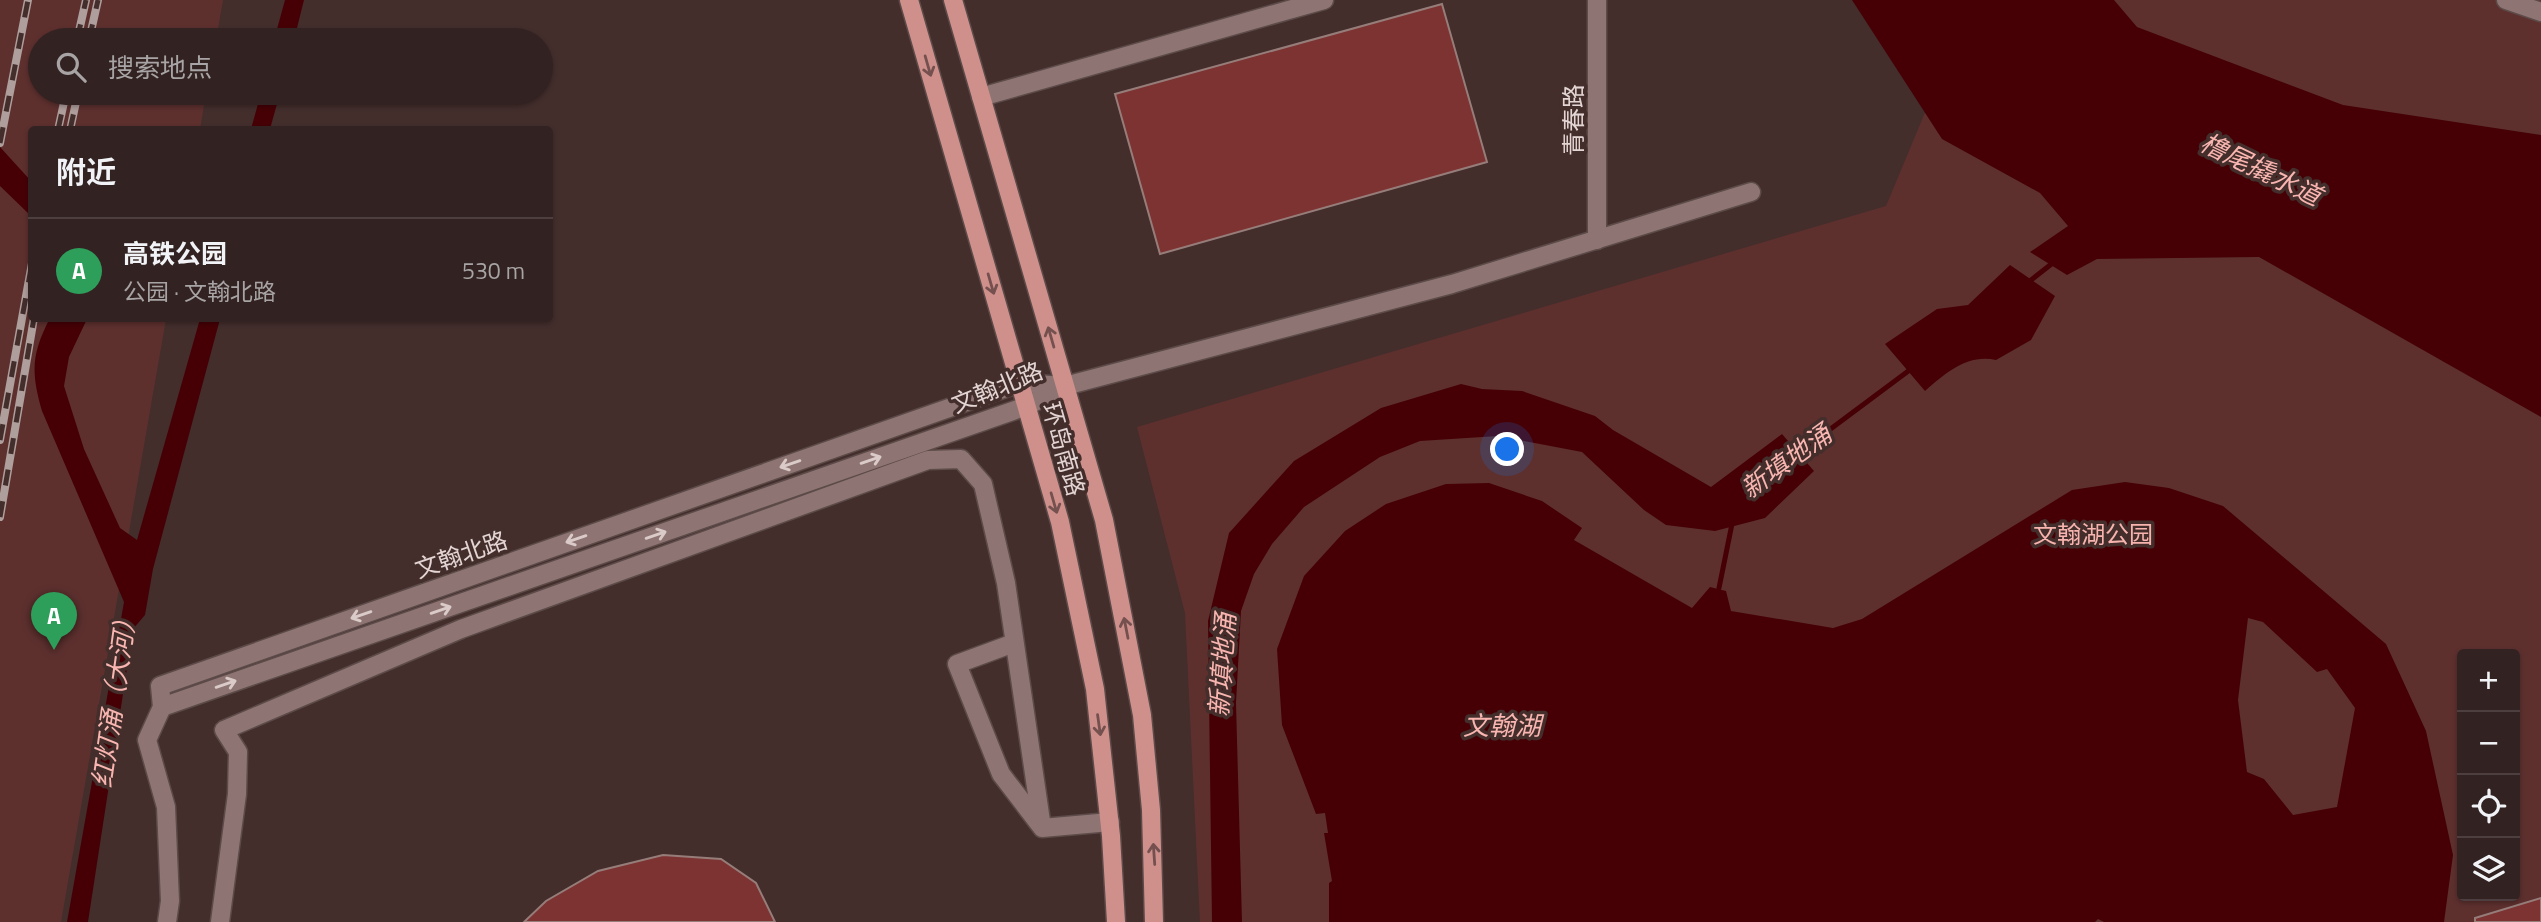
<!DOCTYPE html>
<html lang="zh">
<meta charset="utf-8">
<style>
:root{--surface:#322221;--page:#3a2a2a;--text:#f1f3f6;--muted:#a8a4a5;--line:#4d3f3f;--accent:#b45309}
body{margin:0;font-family:"Titillium Web","Noto Sans SC",sans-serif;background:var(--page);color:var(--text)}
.controls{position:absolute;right:21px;bottom:21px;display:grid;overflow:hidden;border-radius:7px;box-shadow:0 2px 5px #0004}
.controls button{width:63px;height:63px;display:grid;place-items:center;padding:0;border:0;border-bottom:2px solid var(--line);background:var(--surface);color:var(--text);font:35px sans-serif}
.you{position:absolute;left:1508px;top:450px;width:24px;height:24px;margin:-18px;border:5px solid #fff;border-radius:50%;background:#1a73e8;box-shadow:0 0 0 10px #1a73e833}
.badge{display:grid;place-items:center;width:46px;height:46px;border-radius:50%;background:var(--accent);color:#fff;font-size:23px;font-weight:700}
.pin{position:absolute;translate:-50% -58px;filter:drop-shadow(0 2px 4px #0008)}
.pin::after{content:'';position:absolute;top:37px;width:24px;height:21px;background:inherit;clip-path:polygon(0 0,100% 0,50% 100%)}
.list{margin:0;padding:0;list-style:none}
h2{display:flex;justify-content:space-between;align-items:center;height:91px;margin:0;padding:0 28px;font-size:30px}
h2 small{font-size:23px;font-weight:400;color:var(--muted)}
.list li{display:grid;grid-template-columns:46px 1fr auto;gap:21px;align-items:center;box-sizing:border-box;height:105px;padding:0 28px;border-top:2px solid var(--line)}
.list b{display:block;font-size:26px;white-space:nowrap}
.list p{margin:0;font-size:23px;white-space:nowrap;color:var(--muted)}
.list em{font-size:23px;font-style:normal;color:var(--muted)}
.icon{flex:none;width:38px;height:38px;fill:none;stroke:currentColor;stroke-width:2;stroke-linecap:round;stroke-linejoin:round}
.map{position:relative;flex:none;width:2541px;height:922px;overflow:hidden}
.search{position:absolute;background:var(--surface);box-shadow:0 2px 5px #0004;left:28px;top:28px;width:525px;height:77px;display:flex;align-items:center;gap:18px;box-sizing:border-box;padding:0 24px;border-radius:38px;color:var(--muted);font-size:26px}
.panel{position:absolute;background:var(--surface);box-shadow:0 2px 5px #0004;left:28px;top:126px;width:525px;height:196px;border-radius:7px}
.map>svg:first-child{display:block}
.green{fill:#5d302e;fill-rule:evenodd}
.water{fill:#460005;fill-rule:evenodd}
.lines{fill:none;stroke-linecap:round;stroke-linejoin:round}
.stream{stroke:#460005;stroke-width:5}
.building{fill:#7d3331;stroke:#967d7a;stroke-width:2}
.minor-casing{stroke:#5d4b49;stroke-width:21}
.major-casing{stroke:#5d4b49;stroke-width:21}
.minor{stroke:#8e7573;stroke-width:18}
.major{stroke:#cf908c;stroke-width:18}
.rail-casing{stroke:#ae9e9c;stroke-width:8}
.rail{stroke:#432e2c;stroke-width:5;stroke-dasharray:16;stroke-linecap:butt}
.oneway{stroke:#74504e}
.oneway2{stroke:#dacbc9}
.labels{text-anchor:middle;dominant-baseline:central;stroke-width:7;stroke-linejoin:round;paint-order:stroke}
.street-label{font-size:24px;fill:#e3d5d3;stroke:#432e2c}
.park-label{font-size:24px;fill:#f7b3ae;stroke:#432e2c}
.water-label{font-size:26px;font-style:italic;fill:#f9b5b0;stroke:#432e2c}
</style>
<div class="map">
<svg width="2541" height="922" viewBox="0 0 2541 922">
<rect width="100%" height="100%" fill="#432e2c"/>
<!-- green -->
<g class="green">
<polygon points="0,0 223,0 216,40 40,40 40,93 206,93 200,129 32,130 32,318 166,319 61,922 0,922"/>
<path d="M1972,0H2541V922H1200L1185,613L1137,427L1886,206ZM2462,654H2515V896H2462Z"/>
</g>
<!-- water -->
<g class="water">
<polygon points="285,0 304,0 294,40 274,40"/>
<polygon points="1852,0 2114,0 2137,27 2343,105 2541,135 2541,417 2259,257 2097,259 2067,275 2030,252 2068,226 2040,193 1942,139"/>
<polygon points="261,93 280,93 270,129 251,129"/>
<polygon points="0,147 31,181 31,216 0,186"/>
<path d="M2010,265L2055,296L2031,340L1996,360C1967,354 1946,373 1925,391L1885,344L1937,309L1968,305Z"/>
<path d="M50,318L87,319L69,357L64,386L84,449L120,528L137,540L200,319H220L153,569L145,615L133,629L88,922H67L124,602L42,411C31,372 31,355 50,318Z"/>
<polygon points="1461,384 1482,389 1522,391 1595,416 1613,430 1711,487 1782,434 1814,471 1765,518 1715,531 1666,525 1644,510 1582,452 1498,436 1420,441 1380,457 1304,507 1272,544 1254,574 1241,611 1236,703 1242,922 1212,922 1208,621 1229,533 1294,461 1381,408"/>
<path d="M2125,482L2169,488L2223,506L2386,644L2426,731L2453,855L2444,922H2104L2098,919L2095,922H1329V883L1332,881L1324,833H1328L1325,813L1316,814L1282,725L1277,649L1304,576L1345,531L1386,504L1446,484L1489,483L1542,501L1582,528L1574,540L1692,608L1710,587L1726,591L1731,611L1833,628L1862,619L2072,490ZM2248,618L2263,622L2317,672L2327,669L2355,708L2337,807L2293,815L2264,779L2247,772L2238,700Z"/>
</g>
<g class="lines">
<!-- stream -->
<g class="stream">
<polyline points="2026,284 2054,262"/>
<polyline points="1793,457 1911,369"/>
<polyline points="1719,588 1733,519"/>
</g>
</g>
<!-- building -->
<g class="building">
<polygon points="1442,4 1487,162 1160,254 1115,94"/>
<polygon points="663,855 721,859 756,883 775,922 524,922 546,901 598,871"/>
<polygon points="2541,898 2541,922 2475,922 2475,918"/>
</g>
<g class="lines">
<defs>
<g id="minor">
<polyline points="2506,0 2541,12"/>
<polyline points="981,97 1324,0"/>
<polyline points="1597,240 1597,0"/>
<polyline points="1014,643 957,664 1001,774 1040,825"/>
<polyline points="162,707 1027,406 1065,386 1452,284 1751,192"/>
<polyline points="167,922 170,901 166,807 147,740 162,707 160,686 1020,383 1065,386"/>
<polyline points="220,922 237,794 238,752 224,730 461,629 928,460 961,459 983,484 1006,583 1042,828 1110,822"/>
</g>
<g id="major">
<polyline points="909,0 1060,522 1095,689 1111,836 1116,922"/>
<polyline points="953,0 1104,520 1142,715 1151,810 1154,922"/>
</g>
</defs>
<!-- minor casing -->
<use href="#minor" class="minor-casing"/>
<!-- major casing -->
<use href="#major" class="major-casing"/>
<!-- minor -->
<use href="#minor" class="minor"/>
<!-- major -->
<use href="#major" class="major"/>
<defs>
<g id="rail">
<polyline points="77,40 86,0"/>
<polyline points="89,40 98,0"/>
<polyline points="58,130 66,93"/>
<polyline points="70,130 78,93"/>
<polyline points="0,143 28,0"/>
<polyline points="0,440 32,263"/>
<polyline points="0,517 34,318"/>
</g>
</defs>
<!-- rail casing -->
<use href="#rail" class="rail-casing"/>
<!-- rail -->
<use href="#rail" class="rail"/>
</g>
<!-- one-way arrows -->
<defs><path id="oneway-shaft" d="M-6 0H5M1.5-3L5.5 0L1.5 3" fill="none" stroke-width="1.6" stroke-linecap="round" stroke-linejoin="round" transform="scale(1.75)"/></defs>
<g class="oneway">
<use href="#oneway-shaft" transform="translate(928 66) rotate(74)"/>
<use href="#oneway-shaft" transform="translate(991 284) rotate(74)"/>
<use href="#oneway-shaft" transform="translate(1051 337) rotate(-106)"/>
<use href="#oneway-shaft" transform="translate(1054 503) rotate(74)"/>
<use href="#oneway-shaft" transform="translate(1126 628) rotate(-101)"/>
<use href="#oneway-shaft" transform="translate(1099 725) rotate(82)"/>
<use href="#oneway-shaft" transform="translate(1154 854) rotate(-94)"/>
</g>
<g class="oneway2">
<use href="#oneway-shaft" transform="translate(871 460) rotate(-19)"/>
<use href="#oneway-shaft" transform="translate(790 464) rotate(161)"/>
<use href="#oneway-shaft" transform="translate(656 535) rotate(-19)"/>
<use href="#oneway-shaft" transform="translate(576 539) rotate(161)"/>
<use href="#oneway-shaft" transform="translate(441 610) rotate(-19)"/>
<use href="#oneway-shaft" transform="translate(361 615) rotate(161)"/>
<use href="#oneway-shaft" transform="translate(226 684) rotate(-19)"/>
</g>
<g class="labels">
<!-- street labels -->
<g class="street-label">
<text transform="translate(1573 120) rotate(-90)">青春路</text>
<text transform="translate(997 387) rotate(-22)">文翰北路</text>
<text transform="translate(1064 449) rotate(74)">环岛南路</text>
<text transform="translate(461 554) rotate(-19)">文翰北路</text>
</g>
<!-- park labels -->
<g class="park-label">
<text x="2093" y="534">文翰湖公园</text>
</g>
<!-- water labels -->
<g class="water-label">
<text transform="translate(2261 169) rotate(26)">橹尾撬水道</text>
<text transform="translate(1786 461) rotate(-36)">新填地涌</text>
<text transform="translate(1222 665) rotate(-86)">新填地涌</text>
<text transform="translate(114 697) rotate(-82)">红灯涌（大河）</text>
<text x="1502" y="725">文翰湖</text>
</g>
</g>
</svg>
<div class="controls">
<button>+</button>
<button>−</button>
<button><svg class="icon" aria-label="locate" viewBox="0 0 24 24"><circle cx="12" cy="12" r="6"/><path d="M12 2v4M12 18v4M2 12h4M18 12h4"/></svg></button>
<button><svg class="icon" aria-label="layers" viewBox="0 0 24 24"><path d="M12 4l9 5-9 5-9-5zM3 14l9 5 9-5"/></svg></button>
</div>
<div class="you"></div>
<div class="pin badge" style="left:54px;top:650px;background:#2e9e5b">A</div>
<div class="search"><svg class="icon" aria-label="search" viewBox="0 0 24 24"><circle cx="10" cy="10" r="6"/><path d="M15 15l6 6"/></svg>搜索地点</div>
<section class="panel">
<h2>附近<small></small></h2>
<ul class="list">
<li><span class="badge" style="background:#2e9e5b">A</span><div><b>高铁公园</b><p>公园 · 文翰北路</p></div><em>530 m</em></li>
</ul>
</section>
</div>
